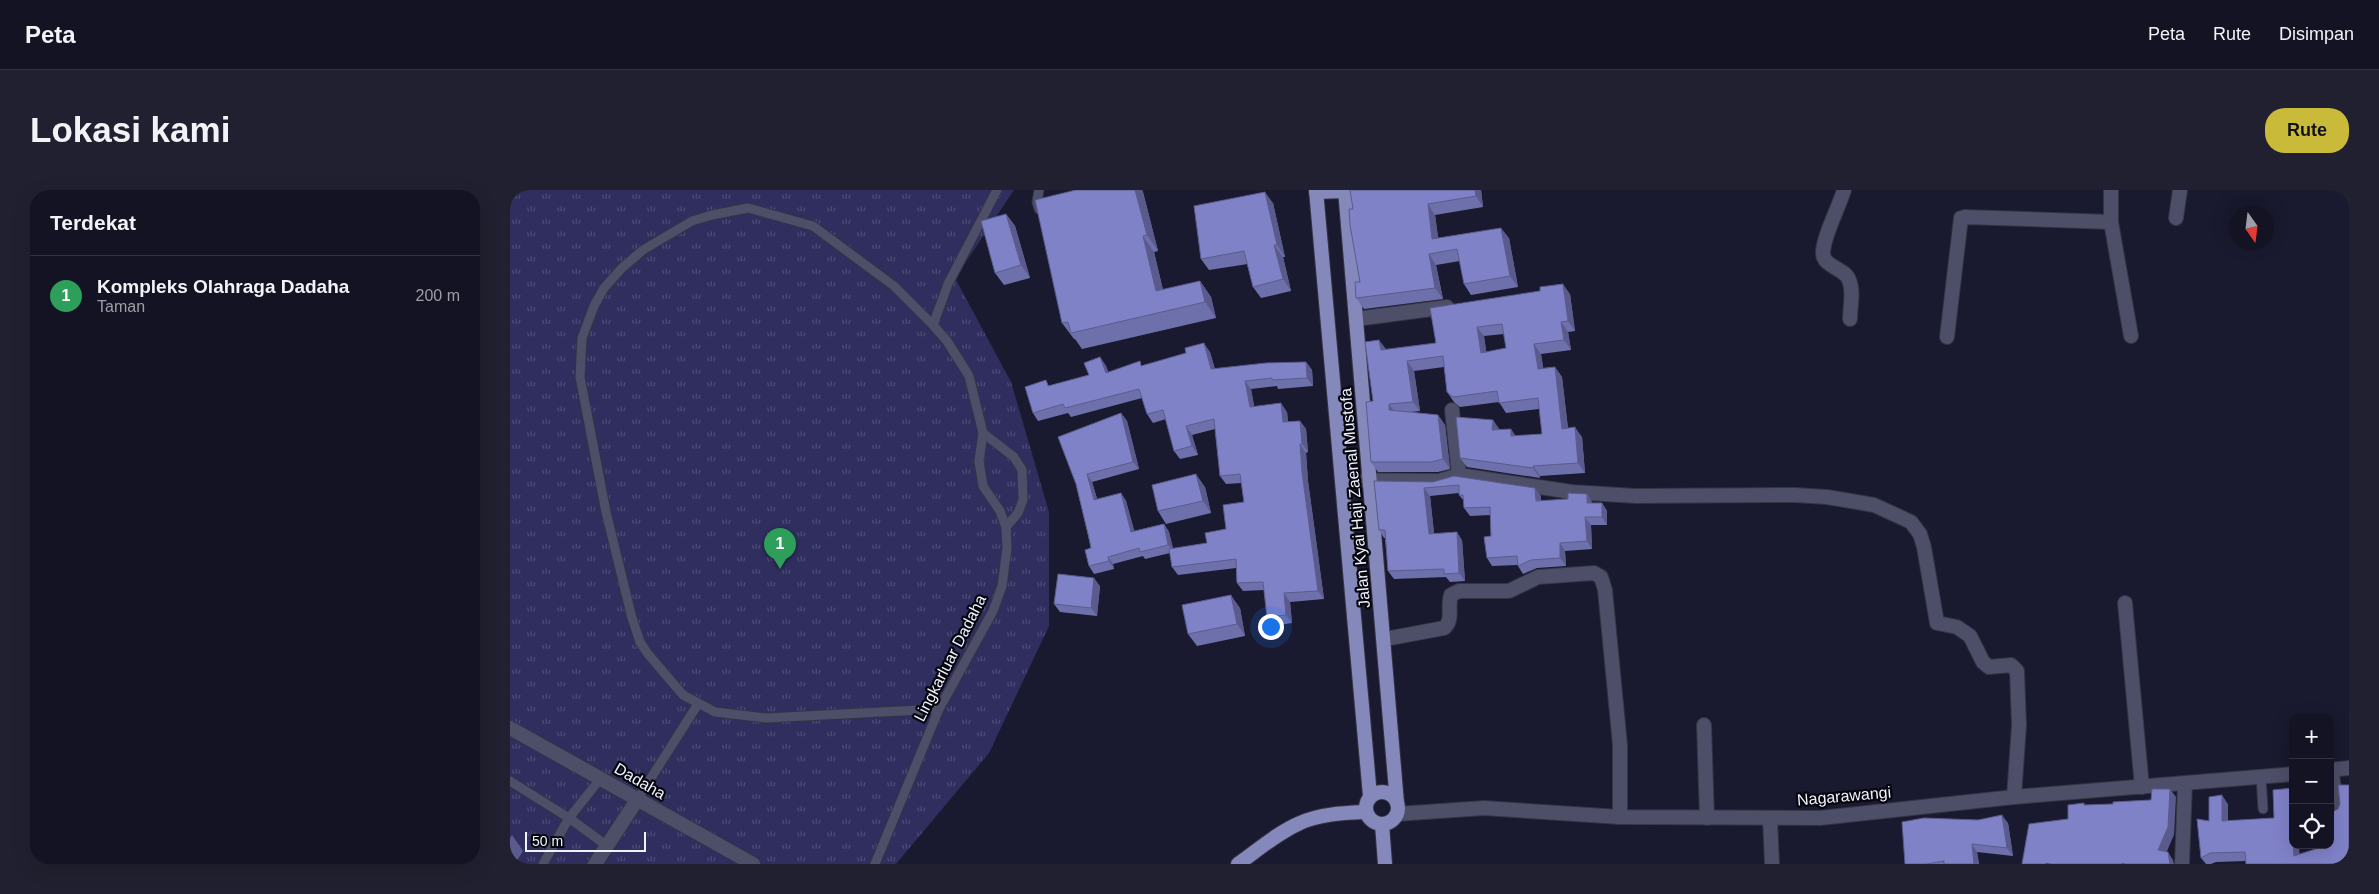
<!DOCTYPE html>
<html lang="id">
<meta charset="utf-8">
<style>
:root{--surface:#131323;--page:#202030;--text:#f1f3f6;--muted:#9d9ea6;--line:#323241;--accent:#caba39}
body{margin:0;font-family:Arial,sans-serif;background:var(--page);color:var(--text)}
.controls{position:absolute;right:15px;bottom:15px;display:grid;overflow:hidden;border-radius:10px;box-shadow:0 5px 20px #0002}
.controls button{width:45px;height:45px;display:grid;place-items:center;padding:0;border:0;border-bottom:1px solid var(--line);background:var(--surface);color:var(--text);font:25px sans-serif}
.compass{position:absolute;left:1719px;top:15px;width:45px;height:45px;border-radius:50%;background:var(--surface);box-shadow:0 5px 20px #0002;rotate:166deg}
.scale{position:absolute;left:15px;bottom:12px;width:121px;box-sizing:border-box;padding-left:5px;border:2px solid #f0f2fe;border-top:0;font-size:14px;line-height:18px;white-space:nowrap;color:#f0f2fe;-webkit-text-stroke:4px #06060e;paint-order:stroke}
.you{position:absolute;left:760px;top:436px;width:18px;height:18px;margin:-12px;border:4px solid #fff;border-radius:50%;background:#1a73e8;box-shadow:0 0 0 8px #1a73e833}
.badge{display:grid;place-items:center;width:32px;height:32px;border-radius:50%;background:var(--accent);color:#fff;font-size:16px;font-weight:700}
.pin{position:absolute;translate:-50% -41px;filter:drop-shadow(0 1px 2px #0008)}
.pin::after{content:'';position:absolute;top:26px;width:18px;height:15px;background:inherit;clip-path:polygon(0 0,100% 0,50% 100%)}
.list{margin:0;padding:0;list-style:none}
h2{display:flex;justify-content:space-between;align-items:center;height:65px;margin:0;padding:0 20px;font-size:21px}
h2 small{font-size:16px;font-weight:400;color:var(--muted)}
.list li{display:grid;grid-template-columns:32px 1fr auto;gap:15px;align-items:center;box-sizing:border-box;height:80px;padding:0 20px;border-top:1px solid var(--line)}
.list b{display:block;font-size:19px;white-space:nowrap}
.list p{margin:0;font-size:16px;white-space:nowrap;color:var(--muted)}
.list em{font-size:16px;font-style:normal;color:var(--muted)}
.icon{flex:none;width:28px;height:28px;fill:none;stroke:currentColor;stroke-width:2;stroke-linecap:round;stroke-linejoin:round}
.map{position:relative;flex:none;width:1839px;height:674px;overflow:hidden;border-radius:20px}
header{display:flex;align-items:center;gap:30px;box-sizing:border-box;height:70px;padding:0 25px;background:var(--surface);border-bottom:1px solid var(--line)}
header strong{font-size:24px}
nav{display:flex;gap:28px;margin-inline-start:auto;font-size:18px}
.intro{display:flex;align-items:center;justify-content:space-between;box-sizing:border-box;height:120px;padding:0 30px}
h1{margin:0;font-size:35px}
.button{padding:12px 22px;border-radius:20px;background:var(--accent);color:#111;font-size:18px;font-weight:700}
main{display:flex;gap:30px;padding:0 30px}
aside{flex:1;background:var(--surface);border-radius:20px;box-shadow:0 5px 20px #0002}
.map>svg:first-child{display:block}
.grass{fill:url(#grass-tufts)}
.lines{fill:none;stroke-linecap:round;stroke-linejoin:round}
.service-casing{stroke:#343444;stroke-width:11}
.minor-casing{stroke:#343444;stroke-width:16}
.tertiary-casing{stroke:#343444;stroke-width:16}
.secondary-casing{stroke:#343444;stroke-width:16}
.primary-casing{stroke:#343444;stroke-width:16}
.service{stroke:#4d4e67;stroke-width:9}
.minor{stroke:#4d4e67;stroke-width:14}
.tertiary{stroke:#4d4e67;stroke-width:14}
.secondary{stroke:#4d4e67;stroke-width:14}
.primary{stroke:#8588ba;stroke-width:14}
.wall{fill:#6e70ac;fill-rule:evenodd}
.shaded-wall{fill:#5a5b8c}
.building{fill:#8082c8;stroke:#5a5b8c;fill-rule:evenodd}
.labels{text-anchor:middle;dominant-baseline:central;stroke-width:4.5;stroke-linejoin:round;paint-order:stroke}
.street-label{font-size:16px;fill:#f0f2fe;stroke:#06060e}
</style>
<header>
<strong>Peta</strong>
<nav><a>Peta</a><a>Rute</a><a>Disimpan</a></nav>
</header>
<div class="intro"><h1>Lokasi kami</h1><a class="button">Rute</a></div>
<main>
<aside>
<h2>Terdekat<small></small></h2>
<ul class="list">
<li><span class="badge" style="background:#2e9e5b">1</span><div><b>Kompleks Olahraga Dadaha</b><p>Taman</p></div><em>200 m</em></li>
</ul>
</aside>
<div class="map">
<svg width="1839" height="674" viewBox="0 0 1839 674">
<defs>
<pattern id="grass-tufts" width="24" height="20" patternUnits="userSpaceOnUse" patternTransform="scale(1.25)"><rect width="24" height="20" fill="#2f2e5f"/><path d="M3 7l-1-3M5 7V3M7 7l1-3M15 17l-1-3M17 17v-4M19 17l1-3" fill="none" stroke="#4d4d77"/></pattern>
</defs>
<rect width="100%" height="100%" fill="#19192f"/>
<!-- grass -->
<polygon class="grass" points="0,0 504,0 445,88 501,192 539,322 539,436 479,563 386,674 0,674"/>
<g class="lines">
<defs>
<g id="service">
<polyline points="529,19 527,12 529,0"/>
<polyline points="423,135 384,96 303,36 238,18 202,25 182,31 133,60 112,78 94,98 84,116 72,148 70,187 96,322 122,428 130,452 138,464 173,505 205,522 256,528 429,519"/>
<polyline points="473,243 504,267 512,280 513,310 508,323 496,337"/>
<polyline points="1824,580 1830,623"/>
<polyline points="1751,587 1753,619"/>
<polyline points="0,591 59,628 96,655"/>
<polyline points="127,610 188,514"/>
<polyline points="33,674 59,628 91,588"/>
<polyline points="365,674 429,519 483,421 492,396 497,358 496,337 490,321 473,296 469,271 473,243 459,186 437,151 423,135 438,94 487,0"/>
</g>
<g id="minor">
<path d="M1334,0C1329,17 1313,47 1313,63C1313,77 1335,78 1339,90C1344,101 1340,118 1340,129"/>
<polyline points="1601,0 1601,32 1621,146"/>
<polyline points="1666,28 1670,0"/>
<polyline points="846,129 937,117"/>
<polyline points="1437,147 1451,28 1455,27 1601,32"/>
<polyline points="942,220 949,285"/>
<polyline points="832,290 929,291 949,285 1062,302 1126,306 1285,305 1317,307 1364,315 1401,332 1410,344 1414,357 1427,433 1447,437 1460,446 1473,472 1479,477 1501,475 1507,481 1509,535 1504,607"/>
<polyline points="1615,413 1632,597"/>
<path d="M875,449L934,438C944,430 937,416 941,405L949,401H999L1028,387L1084,383L1091,387L1095,400L1110,555V627"/>
<polyline points="1194,535 1197,628"/>
<polyline points="1260,628 1262,674"/>
<polyline points="85,674 127,610"/>
<polyline points="1672,674 1675,593"/>
</g>
<polyline id="tertiary" points="0,538 243,674"/>
<g id="secondary">
<polyline points="1820,580 1839,578"/>
<polyline points="887,624 974,618 1110,627 1310,628 1504,607 1783,584"/>
</g>
<g id="primary">
<polyline points="806,0 860,606"/>
<polyline points="835,0 887,613"/>
<polyline points="806,2 835,1"/>
<circle cx="872" cy="618" r="16"/>
<polyline points="872,634 875,674"/>
<path d="M728,674C748,660 767,643 790,633C809,624 834,623 855,622"/>
</g>
</defs>
<!-- service casing -->
<use href="#service" class="service-casing"/>
<!-- minor casing -->
<use href="#minor" class="minor-casing"/>
<!-- tertiary casing -->
<use href="#tertiary" class="tertiary-casing"/>
<!-- secondary casing -->
<use href="#secondary" class="secondary-casing"/>
<!-- primary casing -->
<use href="#primary" class="primary-casing"/>
<!-- service -->
<use href="#service" class="service"/>
<!-- minor -->
<use href="#minor" class="minor"/>
<!-- tertiary -->
<use href="#tertiary" class="tertiary"/>
<!-- secondary -->
<use href="#secondary" class="secondary"/>
<!-- primary -->
<use href="#primary" class="primary"/>
</g>
<!-- wall -->
<g class="wall">
<polygon points="566,0 632,0 633,2 648,61 644,62 653,100 690,91 701,107 706,128 572,159 565,149 564,149 552,133"/>
<polygon points="840,0 971,0 973,17 925,25 928,48 999,48 1008,97 961,105 954,94 950,71 926,75 933,109 854,119 846,108 850,92 843,19"/>
<polygon points="763,13 775,67 773,67 781,101 751,108 743,97 738,74 699,80 691,69"/>
<polygon points="496,24 505,36 520,88 494,95 485,83"/>
<path d="M1060,104L1065,141L1058,142L1061,160L1031,164L1033,178L1045,177L1052,187L1058,238L1072,247L1075,283L1030,286V288L957,277L950,268L983,230L989,240L1006,246L1032,244L1029,219L996,223L989,212L950,217L944,212L937,202L934,177L904,181L910,221L901,222L928,225L935,235L940,279L928,282H868L861,272L863,211L876,160L926,153L920,118ZM994,144L996,158L976,162L974,146Z"/>
<polygon points="700,162 705,179 796,172 802,180 803,196 768,199 767,196 741,199 744,216 777,222 778,232 790,231 796,239 798,262 796,263 798,291 814,409 780,412 782,433 763,436 757,427 754,400 733,401 727,393 726,378 668,385 662,377 660,363 635,369 633,366 603,374 604,379 584,384 579,376 581,358 566,294 611,223 617,231 629,279 582,292 587,309 611,303 616,311 624,341 654,334 659,342 663,359 697,353 716,339 734,312 731,293 716,294 710,286 705,239 682,245 688,265 670,269 664,261 656,229 643,233 637,224 632,208 561,227 558,223 528,231 523,223 536,190 539,196 579,185 590,167 596,176 598,182"/>
<polygon points="944,286 1031,306 1031,311 1058,309 1077,304 1082,313 1092,313 1097,321 1097,335 1081,335 1082,359 1055,361 1056,376 1027,378 1013,384 1008,376 1008,375 982,376 977,368 981,346 980,325 960,326 954,318 954,311 949,305 949,303 920,306 924,343 952,350 955,391 940,392 936,387 884,389 878,381 875,348 874,348 869,340 864,291 923,292"/>
<polygon points="695,297 701,323 656,334 648,321"/>
<polygon points="590,396 587,426 550,422 544,414"/>
<polygon points="730,418 735,446 687,456 678,444"/>
<polygon points="1783,598 1783,655 1789,664 1812,657 1821,604 1823,620 1824,621 1828,619 1839,674 1736,671 1706,672 1701,674 1696,674 1691,668 1699,631 1718,614 1718,631 1764,628"/>
<polygon points="1498,633 1503,666 1467,662 1469,674 1395,674"/>
</g>
<!-- shaded-wall -->
<g class="shaded-wall">
<polygon points="625,0 632,0 633,2 648,61 637,45"/>
<polygon points="965,0 971,0 973,17 966,6"/>
<polygon points="755,2 763,13 775,67 767,55"/>
<polygon points="918,14 925,25 930,60 922,49"/>
<polygon points="496,24 505,36 520,88 511,75"/>
<polygon points="991,38 999,48 1008,97 1000,86"/>
<polygon points="633,46 644,62 657,117 646,101"/>
<polygon points="764,55 773,67 781,101 773,89"/>
<polygon points="919,64 926,75 933,109 925,98"/>
<polygon points="690,91 701,107 706,128 695,112"/>
<polygon points="1053,94 1060,104 1065,141 1058,131"/>
<polygon points="1051,132 1058,142 1061,160 1054,150"/>
<polygon points="967,137 974,146 978,173 971,163"/>
<polygon points="869,150 876,159 871,160"/>
<polygon points="694,153 700,162 707,188 701,179"/>
<polygon points="1024,154 1031,164 1035,188 1028,179"/>
<polygon points="590,167 596,176 602,191 596,183"/>
<polygon points="897,171 904,181 910,221 903,212"/>
<polygon points="796,172 802,180 803,196 797,188"/>
<polygon points="1045,177 1052,187 1059,248 1052,239"/>
<polygon points="735,191 741,199 746,226 740,217"/>
<polygon points="771,213 777,222 779,241 773,232"/>
<polygon points="879,214 886,224 879,220"/>
<polygon points="611,223 617,231 629,279 623,272"/>
<polygon points="928,225 935,235 940,279 933,269"/>
<polygon points="983,230 990,240 982,240"/>
<polygon points="790,231 796,239 798,262 792,254"/>
<polygon points="676,236 682,245 688,265 682,256"/>
<polygon points="1065,237 1072,247 1075,283 1068,273"/>
<polygon points="1001,239 1008,249 1001,246"/>
<polygon points="790,254 796,263 798,291 814,409 808,401 792,282"/>
<polygon points="1023,276 1030,286 1030,288 1023,278"/>
<polygon points="577,284 582,292 590,318 584,310"/>
<polygon points="686,284 695,297 701,323 693,311"/>
<polygon points="914,298 920,306 925,352 919,344"/>
<polygon points="1025,298 1031,306 1031,319 1026,311"/>
<polygon points="611,303 616,311 627,350 621,342"/>
<polygon points="1077,304 1082,312 1083,321 1077,313"/>
<polygon points="1092,313 1097,321 1097,335 1092,327"/>
<polygon points="1075,327 1081,335 1082,359 1077,351"/>
<polygon points="654,334 659,342 664,362 658,355"/>
<polygon points="947,342 952,350 955,391 949,383"/>
<polygon points="1050,353 1055,361 1056,376 1050,368"/>
<polygon points="598,367 603,374 604,379 599,371"/>
<polygon points="584,388 590,396 587,426 581,418"/>
<polygon points="774,403 780,412 782,433 776,425"/>
<polygon points="721,405 730,418 735,446 727,434"/>
<polygon points="1660,599 1666,607 1664,645 1654,668 1648,660"/>
<polygon points="1820,603 1821,604 1824,624 1820,619"/>
<polygon points="1712,605 1718,614 1718,640 1712,631"/>
<polygon points="1492,625 1498,633 1503,666 1497,658"/>
<polygon points="2,645 13,661 5,674 0,674 0,648"/>
<polygon points="1462,654 1467,662 1469,674 1464,674"/>
<polygon points="1783,655 1789,655 1790,674 1784,666"/>
<polygon points="1658,662 1663,670 1664,674 1660,674"/>
</g>
<!-- building -->
<g class="building">
<polygon points="566,0 625,0 637,45 633,46 646,101 690,91 695,112 561,143 558,132 552,133 525,10"/>
<polygon points="840,0 965,0 966,6 918,14 922,49 991,38 1000,86 954,94 947,59 919,64 925,98 846,108 845,92 850,92 840,35 839,19 843,19"/>
<polygon points="755,2 767,55 764,55 773,89 743,97 734,61 691,69 684,16"/>
<polygon points="496,24 511,75 485,83 471,31"/>
<path d="M1053,94L1058,131L1051,132L1054,150L1024,154L1028,179L1045,177L1052,239L1065,237L1068,273L1023,276V278L950,268L946,227L983,230L982,240L1001,239V246L1032,244L1028,208L989,213L987,201L943,207L937,202L933,166L897,171L903,212L879,214V220L928,225L933,269L921,272H861L856,212L863,211L855,152L869,150L871,160L926,153L920,118L1030,101V97ZM992,134L996,158L971,163L967,137Z"/>
<polygon points="694,153 701,179 756,173 796,172 797,188 762,190 762,188 735,191 740,217 771,213 773,232 790,231 792,254 790,254 792,282 808,401 774,403 776,425 757,427 753,392 727,393 726,369 662,377 659,359 697,353 695,343 716,339 713,315 734,312 730,284 710,286 704,229 676,236 682,256 664,261 653,220 637,224 629,199 555,218 553,214 523,223 515,197 536,190 538,196 579,185 574,173 590,167 596,183 630,171 631,176 676,163 675,158"/>
<polygon points="611,223 623,272 577,284 584,310 611,303 621,342 654,334 658,355 630,362 629,358 598,367 599,371 579,376 575,360 581,358 579,348 566,294 548,247"/>
<polygon points="686,284 693,311 648,321 642,295"/>
<polygon points="944,286 1025,298 1026,311 1058,309 1058,303 1077,304 1077,313 1092,313 1092,327 1075,327 1077,351 1050,353 1050,368 1021,370 1008,376 1007,366 977,368 974,347 981,346 980,317 954,318 953,305 949,305 949,295 914,298 919,344 947,342 949,383 934,384 934,379 878,381 875,340 869,340 864,291 923,292"/>
<polygon points="548,384 584,388 581,418 544,414"/>
<polygon points="721,405 727,434 678,444 672,415"/>
<polygon points="1828,595 1839,595 1839,674 1736,674 1735,662 1700,663 1691,668 1687,629 1699,631 1699,607 1712,605 1712,631 1764,628 1763,600 1783,598 1783,632 1782,632 1783,655 1784,666 1812,657 1812,655 1820,655 1820,618 1824,621 1828,619 1830,614"/>
<polygon points="1642,599 1660,599 1658,637 1648,660 1658,662 1660,674 1614,674 1614,673 1611,674 1541,674 1536,673 1536,674 1512,674 1519,634 1558,629 1558,615 1574,613 1574,615 1603,614 1603,612 1641,610"/>
<polygon points="1492,625 1497,658 1462,654 1464,674 1434,674 1434,671 1416,674 1395,674 1392,632 1414,628 1468,630"/>
</g>
<g class="labels">
<!-- street labels -->
<g class="street-label">
<text transform="translate(845 308) rotate(-95)">Jalan Kyai Haji Zaenal Mustofa</text>
<text transform="translate(440 468) rotate(-63)">Lingkarluar Dadaha</text>
<text transform="translate(130 591) rotate(30)">Dadaha</text>
<text transform="translate(1334 606) rotate(-5)">Nagarawangi</text>
</g>
</g>
</svg>
<div class="controls">
<button>+</button>
<button>−</button>
<button><svg class="icon" aria-label="locate" viewBox="0 0 24 24"><circle cx="12" cy="12" r="6"/><path d="M12 2v4M12 18v4M2 12h4M18 12h4"/></svg></button>
</div>
<svg class="compass" viewBox="-18 -18 36 36"><path d="M0-13l5 13h-10z" fill="#e53935"/><path d="M0 13l5-13h-10z" fill="#9d9ea6"/></svg>
<div class="scale">50 m</div>
<div class="you"></div>
<div class="pin badge" style="left:270px;top:379px;background:#2e9e5b">1</div>
</div>
</main>
